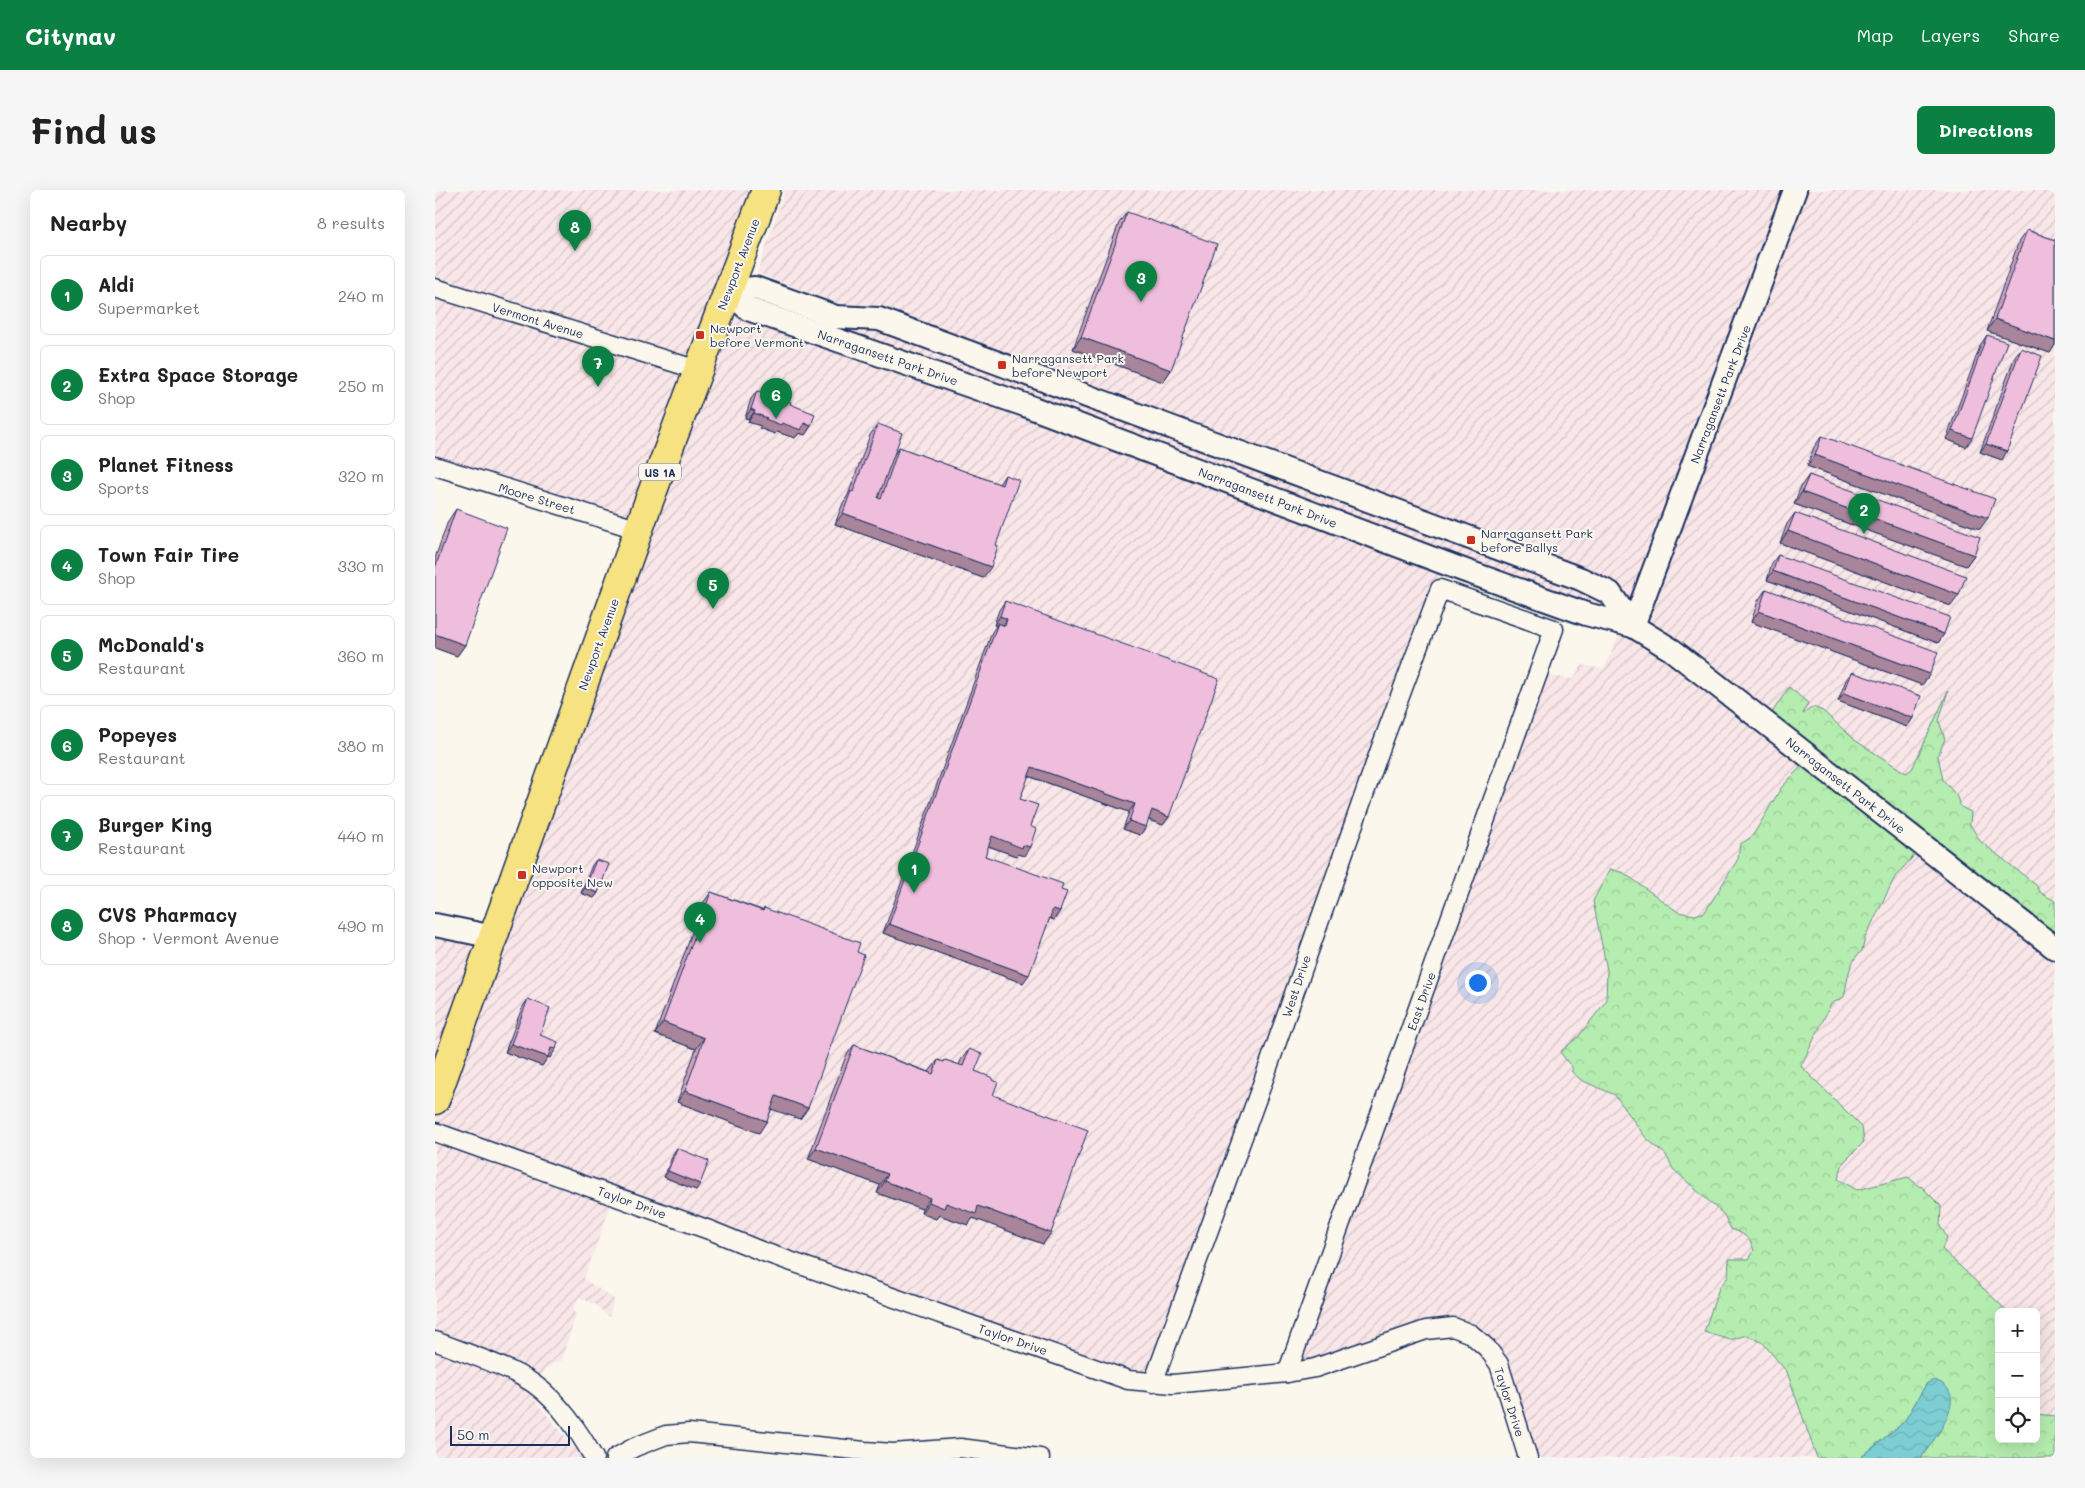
<!DOCTYPE html>
<meta charset="utf-8">
<style>
:root{--surface:#fff;--page:#f6f6f6;--text:#222;--muted:#767676;--line:#e0e0e0;--accent:#0b8043}
body{margin:0;font-family:Mali,sans-serif;background:var(--page);color:var(--text)}
.controls{position:absolute;right:15px;bottom:15px;display:grid;overflow:hidden;border-radius:8px;box-shadow:0 5px 20px #0002}
.controls button{width:45px;height:45px;display:grid;place-items:center;padding:0;border:0;border-bottom:1px solid var(--line);background:var(--surface);color:var(--text);font:25px sans-serif}
.scale{position:absolute;left:15px;bottom:12px;width:120px;box-sizing:border-box;padding-left:5px;border:2px solid #1b2f5e;border-top:0;font-size:14px;line-height:18px;white-space:nowrap;color:#1b2f5e;-webkit-text-stroke:4px #fbf7ec;paint-order:stroke}
.you{position:absolute;left:1042px;top:792px;width:18px;height:18px;margin:-12px;border:4px solid #fff;border-radius:50%;background:#1a73e8;box-shadow:0 0 0 8px #1a73e833}
.badge{display:grid;place-items:center;width:32px;height:32px;border-radius:50%;background:var(--accent);color:#fff;font-size:16px;font-weight:700}
.pin{position:absolute;translate:-50% -41px;filter:drop-shadow(0 1px 2px #0008)}
.pin::after{content:'';position:absolute;top:26px;width:18px;height:15px;background:inherit;clip-path:polygon(0 0,100% 0,50% 100%)}
.list{margin:0;padding:0;list-style:none}
h2{display:flex;justify-content:space-between;align-items:center;height:65px;margin:0;padding:0 20px;font-size:21px}
h2 small{font-size:16px;font-weight:400;color:var(--muted)}
.list li{display:grid;grid-template-columns:32px 1fr auto;gap:15px;align-items:center;box-sizing:border-box;height:80px;margin:0 10px 10px;padding:0 10px;border:1px solid var(--line);border-radius:8px}
.list b{display:block;font-size:19px;white-space:nowrap}
.list p{margin:0;font-size:16px;white-space:nowrap;color:var(--muted)}
.list em{font-size:16px;font-style:normal;color:var(--muted)}
.icon{flex:none;width:28px;height:28px;fill:none;stroke:currentColor;stroke-width:2;stroke-linecap:round;stroke-linejoin:round}
.map{position:relative;flex:none;width:1620px;height:1268px;overflow:hidden;border-radius:8px}
header{display:flex;align-items:center;gap:30px;box-sizing:border-box;height:70px;padding:0 25px;background:var(--accent);color:#fff}
header strong{font-size:24px}
nav{display:flex;gap:28px;margin-inline-start:auto;font-size:18px}
.intro{display:flex;align-items:center;justify-content:space-between;box-sizing:border-box;height:120px;padding:0 30px}
h1{margin:0;font-size:35px}
.button{padding:12px 22px;border-radius:8px;background:var(--accent);color:#fff;font-size:18px;font-weight:700}
main{display:flex;gap:30px;padding:0 30px}
aside{flex:1;background:var(--surface);border-radius:8px;box-shadow:0 5px 20px #0002}
.map>svg:first-child{display:block}
.industrial{fill:url(#industrial-furrows)}
.forest{fill:url(#forest-crowns);stroke:#688e86}
.water{fill:url(#water-waves);stroke:#568ea4}
.lines{fill:none;stroke-linecap:round;stroke-linejoin:round}
.minor-casing{stroke:#1b2f5e;stroke-width:21}
.tertiary-casing{stroke:#1b2f5e;stroke-width:26}
.primary-casing{stroke:#1b2f5e;stroke-width:31}
.minor{stroke:#fbf7ec;stroke-width:18}
.tertiary{stroke:#fbf7ec;stroke-width:22}
.primary{stroke:#f7e281;stroke-width:28}
.wall{fill:#cea3be;stroke:#1b2f5e}
.shaded-wall{fill:#a8859b;stroke:#1b2f5e}
.building{fill:#f0bedd;stroke:#1b2f5e}
.poi-dot{fill:#c8321e;stroke:#fbf7ec;stroke-width:2}
.labels{text-anchor:middle;dominant-baseline:central;stroke-width:4;stroke-linejoin:round;paint-order:stroke}
.shield{fill:#fbf7ec;stroke:#5e6b89;stroke-width:1}
.shield-label{font-size:11px;font-weight:bold;fill:#1b2f5e}
.street-label{font-size:12px;fill:#1b2f5e;stroke:#fbf7ec}
.poi-label{font-size:12px;fill:#1b2f5e;stroke:#fbf7ec;text-anchor:start}
</style>
<header>
<strong>Citynav</strong>
<nav><a>Map</a><a>Layers</a><a>Share</a></nav>
</header>
<div class="intro"><h1>Find us</h1><a class="button">Directions</a></div>
<main>
<aside>
<h2>Nearby<small>8 results</small></h2>
<ul class="list">
<li><span class="badge">1</span><div><b>Aldi</b><p>Supermarket</p></div><em>240 m</em></li>
<li><span class="badge">2</span><div><b>Extra Space Storage</b><p>Shop</p></div><em>250 m</em></li>
<li><span class="badge">3</span><div><b>Planet Fitness</b><p>Sports</p></div><em>320 m</em></li>
<li><span class="badge">4</span><div><b>Town Fair Tire</b><p>Shop</p></div><em>330 m</em></li>
<li><span class="badge">5</span><div><b>McDonald's</b><p>Restaurant</p></div><em>360 m</em></li>
<li><span class="badge">6</span><div><b>Popeyes</b><p>Restaurant</p></div><em>380 m</em></li>
<li><span class="badge">7</span><div><b>Burger King</b><p>Restaurant</p></div><em>440 m</em></li>
<li><span class="badge">8</span><div><b>CVS Pharmacy</b><p>Shop · Vermont Avenue</p></div><em>490 m</em></li>
</ul>
</aside>
<div class="map">
<svg width="1620" height="1268" viewBox="0 0 1620 1268">
<defs>
<pattern id="industrial-furrows" width="10" height="10" patternUnits="userSpaceOnUse" patternTransform="scale(1.25)"><rect width="10" height="10" fill="#f8e6e8"/><path d="M-1 1l2-2M0 10L10 0M9 11l2-2" fill="none" stroke="#d4c6c9"/></pattern>
<pattern id="forest-crowns" width="20" height="18" patternUnits="userSpaceOnUse" patternTransform="scale(1.25)"><rect width="20" height="18" fill="#b5ecaf"/><path d="M2 6a3 3 0 1 1 6 0M12 15a3 3 0 1 1 6 0" fill="none" stroke="#9bcb99"/></pattern>
<pattern id="water-waves" width="16" height="10" patternUnits="userSpaceOnUse" patternTransform="scale(1.25)"><rect width="16" height="10" fill="#7dced3"/><path d="M0 5q4-4 8 0t8 0" fill="none" stroke="#6bb1b8"/></pattern>
</defs>
<rect width="100%" height="100%" fill="#fbf7ec"/>
<filter id="ink" filterUnits="userSpaceOnUse"><feTurbulence type="fractalNoise" baseFrequency=".02" numOctaves="2"/><feDisplacementMap in="SourceGraphic" scale="10" xChannelSelector="R" yChannelSelector="G"/><feConvolveMatrix kernelMatrix="1 2 1 2 8 2 1 2 1" color-interpolation-filters="sRGB"/></filter>
<g filter="url(#ink)">
<!-- industrial -->
<g class="industrial">
<polygon points="0,0 331,0 298,91 442,128 322,83 350,0 1620,0 1620,711 1606,703 1601,695 1545,651 1521,605 1508,590 1503,566 1510,549 1504,531 1512,505 1477,579 1471,583 1421,551 1388,521 1367,524 1363,503 1372,570 1346,598 1317,647 1305,654 1303,669 1270,722 1260,725 1243,722 1204,693 1158,711 1172,780 1171,811 1144,846 1125,862 1146,890 1180,905 1211,948 1231,965 1238,979 1289,1025 1296,1039 1308,1043 1317,1053 1319,1061 1314,1069 1292,1077 1293,1087 1284,1098 1285,1145 1295,1150 1312,1145 1328,1153 1352,1182 1382,1268 1093,1268 1058,1174 1041,1153 1007,1143 859,1181 1106,485 1138,489 1147,475 1169,479 1185,442 1011,379 949,547 717,1199 177,1012 149,1089 179,1109 174,1127 161,1115 144,1107 138,1119 141,1126 126,1170 111,1178 97,1200 93,1202 148,1268 0,1268 0,743 55,752 202,344 0,280"/>
<polygon points="1484,660 1620,765 1620,1226 1601,1224 1601,1184 1608,1176 1601,1169 1601,1122 1571,1122 1569,1118 1512,1065 1507,1059 1506,1016 1473,987 1422,1000 1403,989 1408,973 1429,952 1366,876 1396,814 1409,807 1415,778 1420,765 1427,761 1430,748 1460,687"/>
</g>
<!-- forest -->
<path class="forest" d="M1354,497L1373,513L1368,524L1378,517L1388,521L1421,551L1471,583L1477,579L1513,501L1504,531L1510,549L1503,566L1508,590L1521,605L1526,617L1536,622L1535,634L1545,651L1601,695L1606,703L1620,711V765L1484,660L1460,687L1430,748L1427,761C1413,771 1413,791 1409,807L1396,814L1366,876L1427,937L1429,952L1408,973L1403,989L1422,1000L1473,987L1485,997L1486,996L1506,1016L1505,1036L1512,1047L1507,1059L1569,1118L1571,1122H1564V1249H1601V1224L1620,1226V1268H1486L1506,1239L1492,1193L1469,1232L1425,1268H1382L1352,1182L1328,1153L1312,1145L1295,1150L1269,1142L1284,1098L1293,1087L1294,1069H1314L1319,1061C1316,1048 1308,1043 1296,1039L1289,1025L1238,979L1231,965L1211,948L1180,905L1146,890L1136,881L1138,879L1125,862L1144,846L1171,811L1172,780L1158,711L1175,679L1189,683L1243,722L1260,725L1270,722L1303,669L1305,654L1317,647L1346,598L1372,570L1332,530Z"/>
<!-- water -->
<path class="water" d="M1500,1190C1538,1204 1499,1249 1486,1268H1425L1469,1232L1492,1193Z"/>
<g class="lines">
<defs>
<g id="minor">
<polyline points="0,98 263,180"/>
<polyline points="0,276 204,340"/>
<polyline points="0,942 277,1041 326,1061 693,1190 738,1194 852,1183 880,1178 991,1140 1018,1137 1036,1144 1052,1158 1064,1174 1093,1268"/>
<path d="M0,1151C28,1162 75,1177 99,1194C125,1213 143,1240 159,1268"/>
<polyline points="718,1193 825,900 946,557 1005,399 1119,439 852,1183"/>
<polyline points="180,1268 200,1257 231,1245 254,1243 430,1261 458,1263 525,1258 605,1268"/>
</g>
<g id="tertiary">
<polyline points="292,101 313,119 590,215 1028,380 1151,424 1198,436 1237,460 1620,758"/>
<polyline points="292,101 320,98 401,127 444,129 1146,389 1175,403 1198,436"/>
<polyline points="1198,436 1360,0"/>
<polyline points="0,735 59,747"/>
</g>
<polyline id="primary" points="0,910 211,319 331,0"/>
</defs>
<!-- minor casing -->
<use href="#minor" class="minor-casing"/>
<!-- tertiary casing -->
<use href="#tertiary" class="tertiary-casing"/>
<!-- primary casing -->
<use href="#primary" class="primary-casing"/>
<!-- minor -->
<use href="#minor" class="minor"/>
<!-- tertiary -->
<use href="#tertiary" class="tertiary"/>
<!-- primary -->
<use href="#primary" class="primary"/>
</g>
<!-- wall -->
<g class="wall">
<polygon points="692,22 736,180 728,192 638,159 684,33"/>
<polygon points="1592,40 1620,50 1620,155 1615,163 1552,141 1584,51"/>
<polygon points="1552,145 1531,257 1511,249 1546,154"/>
<polygon points="1586,158 1567,270 1545,262 1580,166"/>
<polygon points="322,201 355,214 376,236 370,245 364,243 360,248 342,242 340,244 324,238 326,236 313,232 314,229 310,228 316,209"/>
<polygon points="443,234 458,266 464,257 564,294 570,285 548,388 400,334 408,313 413,305 435,245"/>
<polygon points="1387,246 1545,339 1372,276 1379,257"/>
<polygon points="1374,285 1539,365 1531,376 1359,314 1366,296"/>
<polygon points="21,319 30,455 22,466 0,458 0,368 13,331"/>
<polygon points="1360,323 1516,416 1345,353 1352,334"/>
<polygon points="1343,365 1509,444 1503,453 1332,390 1337,373"/>
<polygon points="1331,399 1495,484 1487,495 1316,432 1323,411"/>
<polygon points="570,411 734,627 728,635 713,630 705,645 688,639 694,622 593,586 585,609 595,636 589,666 583,664 581,666 553,656 550,666 626,700 625,721 619,730 615,728 588,793 448,743 557,442 561,436 559,435 564,420"/>
<polygon points="1417,482 1478,528 1472,537 1403,511 1411,490"/>
<polygon points="161,670 163,703 159,708 146,703 157,675"/>
<polygon points="276,702 327,720 329,718 373,918 365,929 337,919 324,943 242,912 261,859 220,844 268,713"/>
<polygon points="93,809 105,845 115,868 113,867 107,876 70,862 87,818"/>
<polygon points="419,855 494,882 503,870 508,872 510,870 524,875 526,870 534,859 540,881 557,890 558,905 616,1043 608,1054 538,1028 533,1035 504,1025 501,1029 486,1023 487,1019 442,1003 445,995 373,969 411,866"/>
<polygon points="242,958 261,1000 229,987 238,964"/>
</g>
<!-- shaded-wall -->
<g class="shaded-wall">
<polygon points="1560,129 1620,151 1620,155 1615,163 1552,141"/>
<polygon points="646,147 736,180 728,192 638,159"/>
<polygon points="316,219 320,221 314,229 310,228"/>
<polygon points="319,223 347,233 369,233 376,236 370,245 364,243 360,248 342,242 340,244 324,238 326,236 313,232"/>
<polygon points="1517,241 1537,248 1531,257 1511,249"/>
<polygon points="1551,254 1572,261 1567,270 1545,262"/>
<polygon points="1380,265 1553,328 1545,339 1372,276"/>
<polygon points="1367,302 1539,365 1531,376 1359,314"/>
<polygon points="408,323 556,377 548,388 400,334"/>
<polygon points="1353,341 1524,405 1516,416 1345,353"/>
<polygon points="1338,381 1509,444 1503,453 1332,390"/>
<polygon points="1324,421 1495,484 1487,495 1316,432"/>
<polygon points="565,426 572,429 566,438 563,433 561,436 559,435"/>
<polygon points="0,444 30,455 22,466 0,458"/>
<polygon points="1409,503 1478,528 1472,537 1403,511"/>
<polygon points="597,577 700,614 694,622 591,585"/>
<polygon points="717,620 734,627 728,635 711,629"/>
<polygon points="694,631 711,637 705,645 688,639"/>
<polygon points="557,646 588,655 595,657 589,666 583,664 581,666 551,655"/>
<polygon points="150,698 163,703 159,708 146,703"/>
<polygon points="618,719 625,721 619,730 612,727"/>
<polygon points="454,734 594,785 588,793 448,743"/>
<polygon points="228,832 269,848 261,859 220,844"/>
<polygon points="76,854 113,867 107,876 70,862"/>
<polygon points="116,858 121,859 115,868 110,866"/>
<polygon points="250,901 332,931 324,943 242,912"/>
<polygon points="341,906 373,918 365,929 333,918"/>
<polygon points="381,958 453,984 445,995 373,969"/>
<polygon points="233,981 265,994 261,1000 229,987"/>
<polygon points="450,991 495,1008 487,1019 442,1003"/>
<polygon points="494,1012 543,1016 616,1043 608,1054 538,1028 533,1035 504,1025 501,1029 486,1023"/>
</g>
<!-- building -->
<g class="building">
<polygon points="692,22 782,54 736,180 646,147"/>
<polygon points="1592,40 1620,50 1620,151 1560,129"/>
<polygon points="1552,145 1572,152 1537,248 1517,241"/>
<polygon points="1586,158 1607,166 1572,261 1551,254"/>
<polygon points="322,201 356,212 355,214 380,224 376,236 369,233 366,240 347,233 346,235 330,229 332,228 319,223 320,221 316,219"/>
<polygon points="443,234 467,243 443,308 446,309 464,257 567,295 570,285 584,290 561,355 563,356 556,377 408,323 416,301 418,302"/>
<polygon points="1387,246 1560,309 1553,328 1380,265"/>
<polygon points="1374,285 1545,347 1539,365 1367,302"/>
<polygon points="21,319 72,338 30,455 0,444 0,378"/>
<polygon points="1360,323 1531,386 1524,405 1353,341"/>
<polygon points="1343,365 1515,427 1509,444 1338,381"/>
<polygon points="1331,399 1503,462 1495,484 1324,421"/>
<polygon points="570,411 784,489 734,627 717,620 711,637 694,631 700,614 597,577 585,609 603,615 595,636 601,639 595,657 588,655 587,658 557,646 550,666 628,694 626,700 632,702 625,721 618,719 594,785 454,734 563,433 570,436 572,429 565,426"/>
<polygon points="1417,482 1486,506 1478,528 1409,503"/>
<polygon points="161,670 174,674 163,703 150,698"/>
<polygon points="276,702 328,721 329,718 425,753 422,762 429,765 373,918 341,906 332,931 250,901 269,848 228,832"/>
<polygon points="93,809 115,818 105,845 123,852 121,859 116,858 113,867 76,854"/>
<polygon points="419,855 498,884 503,870 509,872 510,870 528,876 534,859 547,864 540,881 558,888 557,890 563,892 558,905 653,940 616,1043 543,1016 541,1024 511,1013 509,1018 494,1012 495,1008 450,991 453,984 381,958"/>
<polygon points="242,958 274,971 265,994 233,981"/>
</g>
</g>
<!-- markers -->
<g class="poi-dot">
<rect x="260" y="140" width="10" height="10" rx="2.5"/>
<rect x="562" y="170" width="10" height="10" rx="2.5"/>
<rect x="1031" y="345" width="10" height="10" rx="2.5"/>
<rect x="82" y="680" width="10" height="10" rx="2.5"/>
</g>
<g class="labels">
<!-- shield labels -->
<rect class="shield" x="204" y="273.5" width="42" height="17" rx="4"/>
<g class="shield-label">
<text x="225" y="282">US 1A</text>
</g>
<!-- street labels -->
<g class="street-label">
<text transform="translate(303 74) rotate(-69)">Newport Avenue</text>
<text transform="translate(103 130) rotate(17)">Vermont Avenue</text>
<text transform="translate(453 167) rotate(19)">Narragansett Park Drive</text>
<text transform="translate(1285 204) rotate(-69)">Narragansett Park Drive</text>
<text transform="translate(833 307) rotate(21)">Narragansett Park Drive</text>
<text transform="translate(102 308) rotate(17)">Moore Street</text>
<text transform="translate(163 454) rotate(-70)">Newport Avenue</text>
<text transform="translate(1411 595) rotate(38)">Narragansett Park Drive</text>
<text transform="translate(861 796) rotate(-71)">West Drive</text>
<text transform="translate(986 811) rotate(-70)">East Drive</text>
<text transform="translate(197 1012) rotate(20)">Taylor Drive</text>
<text transform="translate(578 1149) rotate(19)">Taylor Drive</text>
<text transform="translate(1075 1212) rotate(72)">Taylor Drive</text>
</g>
<!-- poi labels -->
<g class="poi-label">
<text x="275" y="138">Newport<tspan x="275" dy="14">before Vermont</tspan></text>
<text x="577" y="168">Narragansett Park<tspan x="577" dy="14">before Newport</tspan></text>
<text x="1046" y="343">Narragansett Park<tspan x="1046" dy="14">before Ballys</tspan></text>
<text x="97" y="678">Newport<tspan x="97" dy="14">opposite New</tspan></text>
</g>
</g>
</svg>
<div class="controls">
<button>+</button>
<button>−</button>
<button><svg class="icon" aria-label="locate" viewBox="0 0 24 24"><circle cx="12" cy="12" r="6"/><path d="M12 2v4M12 18v4M2 12h4M18 12h4"/></svg></button>
</div>
<div class="scale">50 m</div>
<div class="you"></div>
<div class="pin badge" style="left:479px;top:703px">1</div>
<div class="pin badge" style="left:1429px;top:344px">2</div>
<div class="pin badge" style="left:706px;top:112px">3</div>
<div class="pin badge" style="left:265px;top:753px">4</div>
<div class="pin badge" style="left:278px;top:419px">5</div>
<div class="pin badge" style="left:341px;top:229px">6</div>
<div class="pin badge" style="left:163px;top:197px">7</div>
<div class="pin badge" style="left:140px;top:61px">8</div>
</div>
</main>
